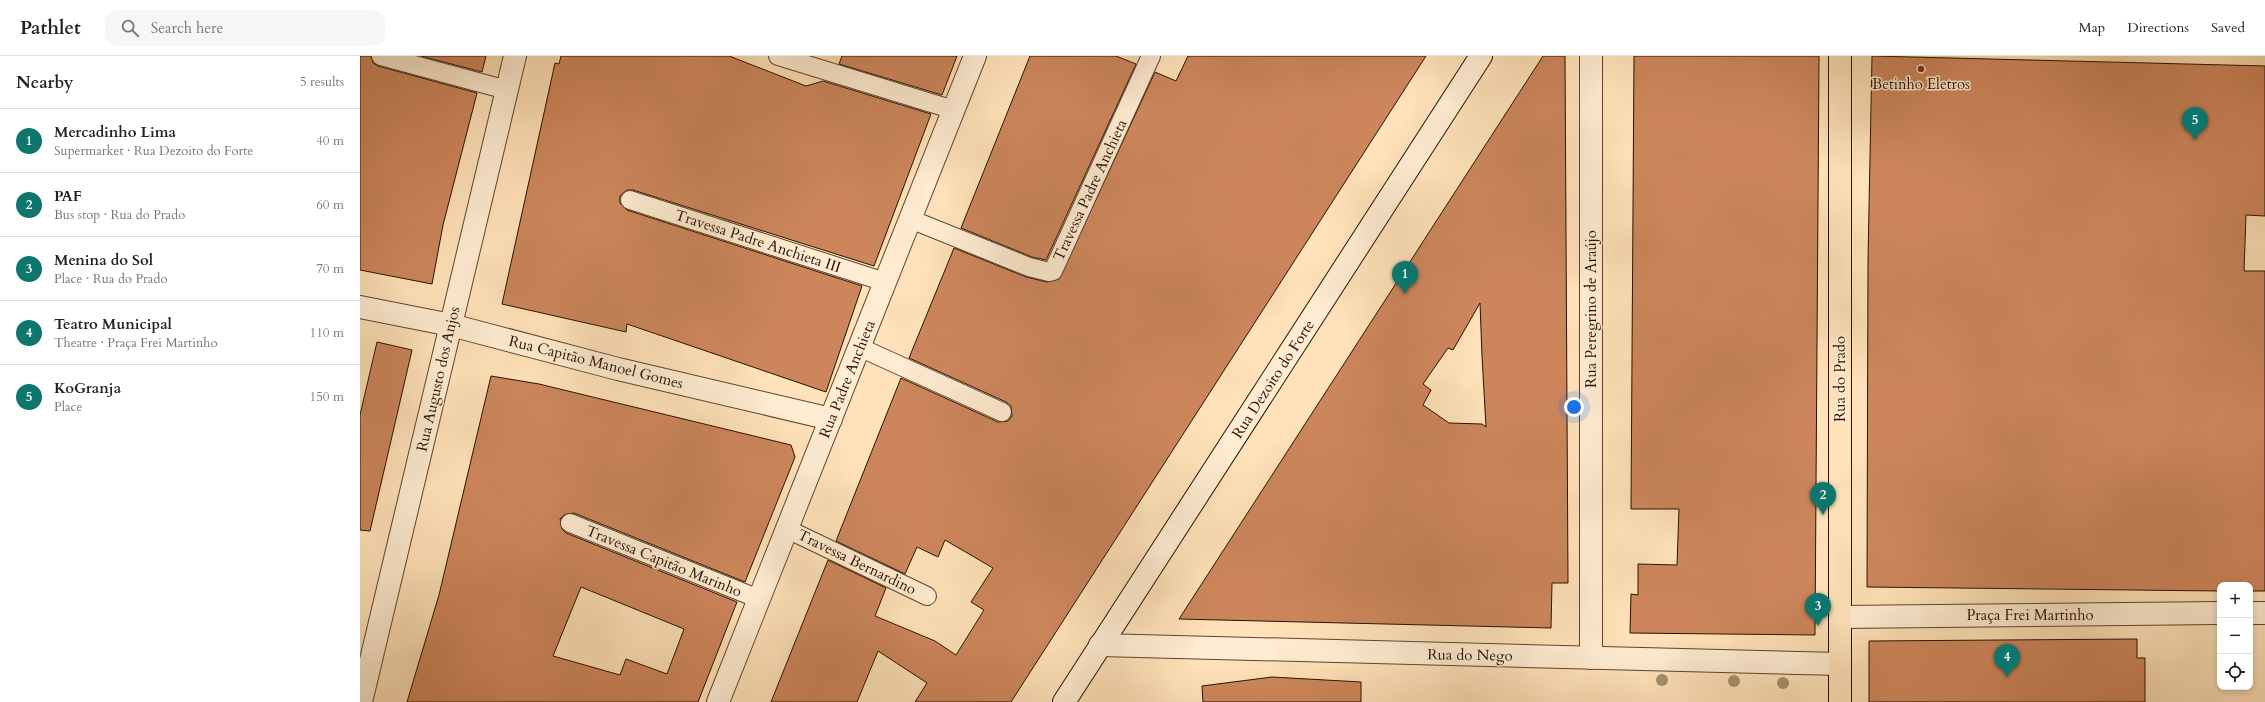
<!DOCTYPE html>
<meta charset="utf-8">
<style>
:root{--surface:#fff;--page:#f6f6f6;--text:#222;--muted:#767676;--line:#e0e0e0;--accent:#0f766e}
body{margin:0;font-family:Cardo,serif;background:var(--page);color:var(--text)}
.controls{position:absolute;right:12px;bottom:12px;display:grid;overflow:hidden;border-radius:8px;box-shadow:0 2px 6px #0003}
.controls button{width:36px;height:36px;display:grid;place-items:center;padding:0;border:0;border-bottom:1px solid var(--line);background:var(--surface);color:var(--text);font:20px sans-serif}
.you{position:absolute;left:1214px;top:351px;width:14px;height:14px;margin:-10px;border:3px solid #fff;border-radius:50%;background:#1a73e8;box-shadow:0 0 0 6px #1a73e833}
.badge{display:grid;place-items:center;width:26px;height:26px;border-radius:50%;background:var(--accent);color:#fff;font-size:13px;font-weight:700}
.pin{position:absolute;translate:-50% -33px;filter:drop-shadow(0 1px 2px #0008)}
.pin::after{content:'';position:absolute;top:21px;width:14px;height:12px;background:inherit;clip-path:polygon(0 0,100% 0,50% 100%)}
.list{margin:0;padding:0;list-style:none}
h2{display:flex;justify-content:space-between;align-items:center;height:52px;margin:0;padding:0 16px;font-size:17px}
h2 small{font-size:13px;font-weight:400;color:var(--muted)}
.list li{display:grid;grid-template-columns:26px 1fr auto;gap:12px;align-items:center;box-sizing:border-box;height:64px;padding:0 16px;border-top:1px solid var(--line)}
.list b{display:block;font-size:15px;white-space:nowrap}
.list p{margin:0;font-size:13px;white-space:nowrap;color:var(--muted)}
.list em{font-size:13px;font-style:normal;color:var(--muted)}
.icon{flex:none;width:22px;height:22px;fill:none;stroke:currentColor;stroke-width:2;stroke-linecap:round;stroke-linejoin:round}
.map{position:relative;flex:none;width:1905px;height:646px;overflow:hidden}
header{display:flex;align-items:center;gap:24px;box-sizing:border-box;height:56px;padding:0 20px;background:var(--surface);border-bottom:1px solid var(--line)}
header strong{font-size:19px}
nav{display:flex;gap:22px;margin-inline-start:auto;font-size:14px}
.search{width:280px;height:36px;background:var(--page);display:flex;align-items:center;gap:10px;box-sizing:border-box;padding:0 14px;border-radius:12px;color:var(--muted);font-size:15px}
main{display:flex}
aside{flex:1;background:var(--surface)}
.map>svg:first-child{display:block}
.building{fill:#cd865c;stroke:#291100;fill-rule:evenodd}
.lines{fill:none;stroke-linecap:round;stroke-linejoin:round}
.service-casing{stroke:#5e452e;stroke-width:20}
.minor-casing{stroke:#5e452e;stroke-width:24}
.secondary-casing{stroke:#291100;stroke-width:24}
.primary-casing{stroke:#291100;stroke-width:24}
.service{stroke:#ffecd2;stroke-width:18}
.minor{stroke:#ffecd2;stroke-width:22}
.secondary{stroke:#ffecd2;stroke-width:22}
.primary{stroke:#ffe2b9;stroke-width:22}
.tree{fill:#a59270}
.poi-dot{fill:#8f2418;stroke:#ffecd2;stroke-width:1.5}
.labels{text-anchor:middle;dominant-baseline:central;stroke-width:3;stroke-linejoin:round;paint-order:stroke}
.poi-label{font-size:15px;fill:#291100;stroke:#ffecd2}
.street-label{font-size:15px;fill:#291100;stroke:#ffecd2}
</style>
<header>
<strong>Pathlet</strong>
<div class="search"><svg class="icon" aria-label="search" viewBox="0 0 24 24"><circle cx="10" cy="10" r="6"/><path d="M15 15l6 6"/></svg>Search here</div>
<nav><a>Map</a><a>Directions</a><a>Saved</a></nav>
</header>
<main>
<aside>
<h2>Nearby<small>5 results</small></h2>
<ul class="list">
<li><span class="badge">1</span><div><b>Mercadinho Lima</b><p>Supermarket · Rua Dezoito do Forte</p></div><em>40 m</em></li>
<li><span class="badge">2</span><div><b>PAF</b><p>Bus stop · Rua do Prado</p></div><em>60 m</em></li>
<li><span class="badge">3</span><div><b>Menina do Sol</b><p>Place · Rua do Prado</p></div><em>70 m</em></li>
<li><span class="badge">4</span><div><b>Teatro Municipal</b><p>Theatre · Praça Frei Martinho</p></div><em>110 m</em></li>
<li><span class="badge">5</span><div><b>KoGranja</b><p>Place</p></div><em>150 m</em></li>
</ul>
</aside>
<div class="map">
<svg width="1905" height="646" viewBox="0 0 1905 646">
<rect width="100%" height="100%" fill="#ffe2b9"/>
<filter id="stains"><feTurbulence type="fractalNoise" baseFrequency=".005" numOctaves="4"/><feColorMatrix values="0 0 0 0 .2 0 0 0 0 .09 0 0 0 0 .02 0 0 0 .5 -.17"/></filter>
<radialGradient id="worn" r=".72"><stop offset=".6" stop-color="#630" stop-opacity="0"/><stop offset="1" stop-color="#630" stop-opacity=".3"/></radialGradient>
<!-- building -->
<g class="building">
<polygon points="0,0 11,0 13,7 18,10 117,37 83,169 72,228 0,214"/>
<polygon points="61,0 126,0 122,16"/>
<polygon points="201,0 369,0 446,30 463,25 571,58 514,210 273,134 267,134 260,140 260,147 267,154 502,230 466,336 267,268 266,276 142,248 195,7 199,8"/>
<polygon points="482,0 597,0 582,39 479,8"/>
<polygon points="670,0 756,0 776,8 686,204 672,201 601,172"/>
<polygon points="828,0 1066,0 651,646 555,646 567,627 518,595 497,646 411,646 468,504 526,532 515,560 575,585 596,599 624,554 611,546 633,512 585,484 578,501 557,491 545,518 476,485 541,322 638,366 648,365 652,360 651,350 646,346 549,302 594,192 666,221 687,226 699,223 795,16 816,25"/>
<path d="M1183,0H1205L1208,527H1192L1191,572L819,563ZM1120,247L1122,300L1126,371L1122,368L1089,367L1063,349L1071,334L1063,328L1088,292L1093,294Z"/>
<polygon points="1274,0 1459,0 1455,579 1270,577 1271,538 1278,539 1278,508 1317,509 1319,453 1271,453"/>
<polygon points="1512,0 1905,10 1905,160 1886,159 1884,215 1905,215 1905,535 1890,535 1890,529 1860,529 1860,535 1507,531 1508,204"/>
<polygon points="17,286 52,294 10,475 0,474 0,359"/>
<path d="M131,320L179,328L431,389L435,401L385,526L214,457L204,459L200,463L202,473L206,477L377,546L338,646H47L79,539ZM221,531L324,573L307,618L266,603L260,619L193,600Z"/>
<polygon points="1777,583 1777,602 1785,602 1785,646 1509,646 1509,585"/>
<polygon points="912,621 1001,626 1001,646 843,646 842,630"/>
</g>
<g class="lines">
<defs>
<g id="service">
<polyline points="21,0 147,34"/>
<polyline points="418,0 594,54"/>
<polyline points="270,144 525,226"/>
<polyline points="550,163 669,211 689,216 693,215 791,0"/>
<polyline points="499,291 642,356"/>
<polyline points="210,467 399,543"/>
<polyline points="427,473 567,540"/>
</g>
<g id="minor">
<polyline points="1231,0 1231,602"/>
<polyline points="0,251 91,269 258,313 471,363"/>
<polyline points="1890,557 1905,557"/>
<polyline points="1480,561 1860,557"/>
<polyline points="740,589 1480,608"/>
<polyline points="1,646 155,0"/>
<polyline points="358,646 615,0"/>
</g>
<polyline id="secondary" points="704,646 1121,0"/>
<polyline id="primary" points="1480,0 1480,646"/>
</defs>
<!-- service casing -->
<use href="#service" class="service-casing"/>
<!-- minor casing -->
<use href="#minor" class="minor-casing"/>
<!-- secondary casing -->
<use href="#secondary" class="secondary-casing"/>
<!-- primary casing -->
<use href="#primary" class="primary-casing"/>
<!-- service -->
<use href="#service" class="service"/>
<!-- minor -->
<use href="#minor" class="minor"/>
<!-- secondary -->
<use href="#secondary" class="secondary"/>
<!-- primary -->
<use href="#primary" class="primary"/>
</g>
<!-- trees -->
<g class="tree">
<circle cx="1302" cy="624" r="6"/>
<circle cx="1374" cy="625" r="6"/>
<circle cx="1423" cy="627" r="6"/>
</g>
<!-- markers -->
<circle class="poi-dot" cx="1561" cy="13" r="4"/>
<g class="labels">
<!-- poi labels -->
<g class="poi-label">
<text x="1561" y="28">Betinho Eletros</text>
</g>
<!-- street labels -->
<g class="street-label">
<text transform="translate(730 134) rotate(-65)">Travessa Padre Anchieta</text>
<text transform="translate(398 185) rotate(18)">Travessa Padre Anchieta III</text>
<text transform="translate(1231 253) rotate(-90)">Rua Peregrino de Araújo</text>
<text transform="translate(236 306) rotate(14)">Rua Capitão Manoel Gomes</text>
<text transform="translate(78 323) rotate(-77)">Rua Augusto dos Anjos</text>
<text transform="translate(487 323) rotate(-68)">Rua Padre Anchieta</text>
<text transform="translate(913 323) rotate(-57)">Rua Dezoito do Forte</text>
<text transform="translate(1480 323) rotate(-90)">Rua do Prado</text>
<text transform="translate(304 505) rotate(22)">Travessa Capitão Marinho</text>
<text transform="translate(497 506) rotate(26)">Travessa Bernardino</text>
<text x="1670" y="559">Praça Frei Martinho</text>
<text transform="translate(1110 599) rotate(1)">Rua do Nego</text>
</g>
</g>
<rect width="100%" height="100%" filter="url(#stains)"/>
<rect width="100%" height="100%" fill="url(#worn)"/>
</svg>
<div class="controls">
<button>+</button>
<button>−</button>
<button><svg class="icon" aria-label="locate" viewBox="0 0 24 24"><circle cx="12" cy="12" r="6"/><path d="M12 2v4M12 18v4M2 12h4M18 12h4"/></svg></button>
</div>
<div class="you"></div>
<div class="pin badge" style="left:1045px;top:238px">1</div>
<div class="pin badge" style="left:1463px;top:459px">2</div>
<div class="pin badge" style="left:1458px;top:570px">3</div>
<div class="pin badge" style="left:1647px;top:621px">4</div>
<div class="pin badge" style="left:1835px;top:84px">5</div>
</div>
</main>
